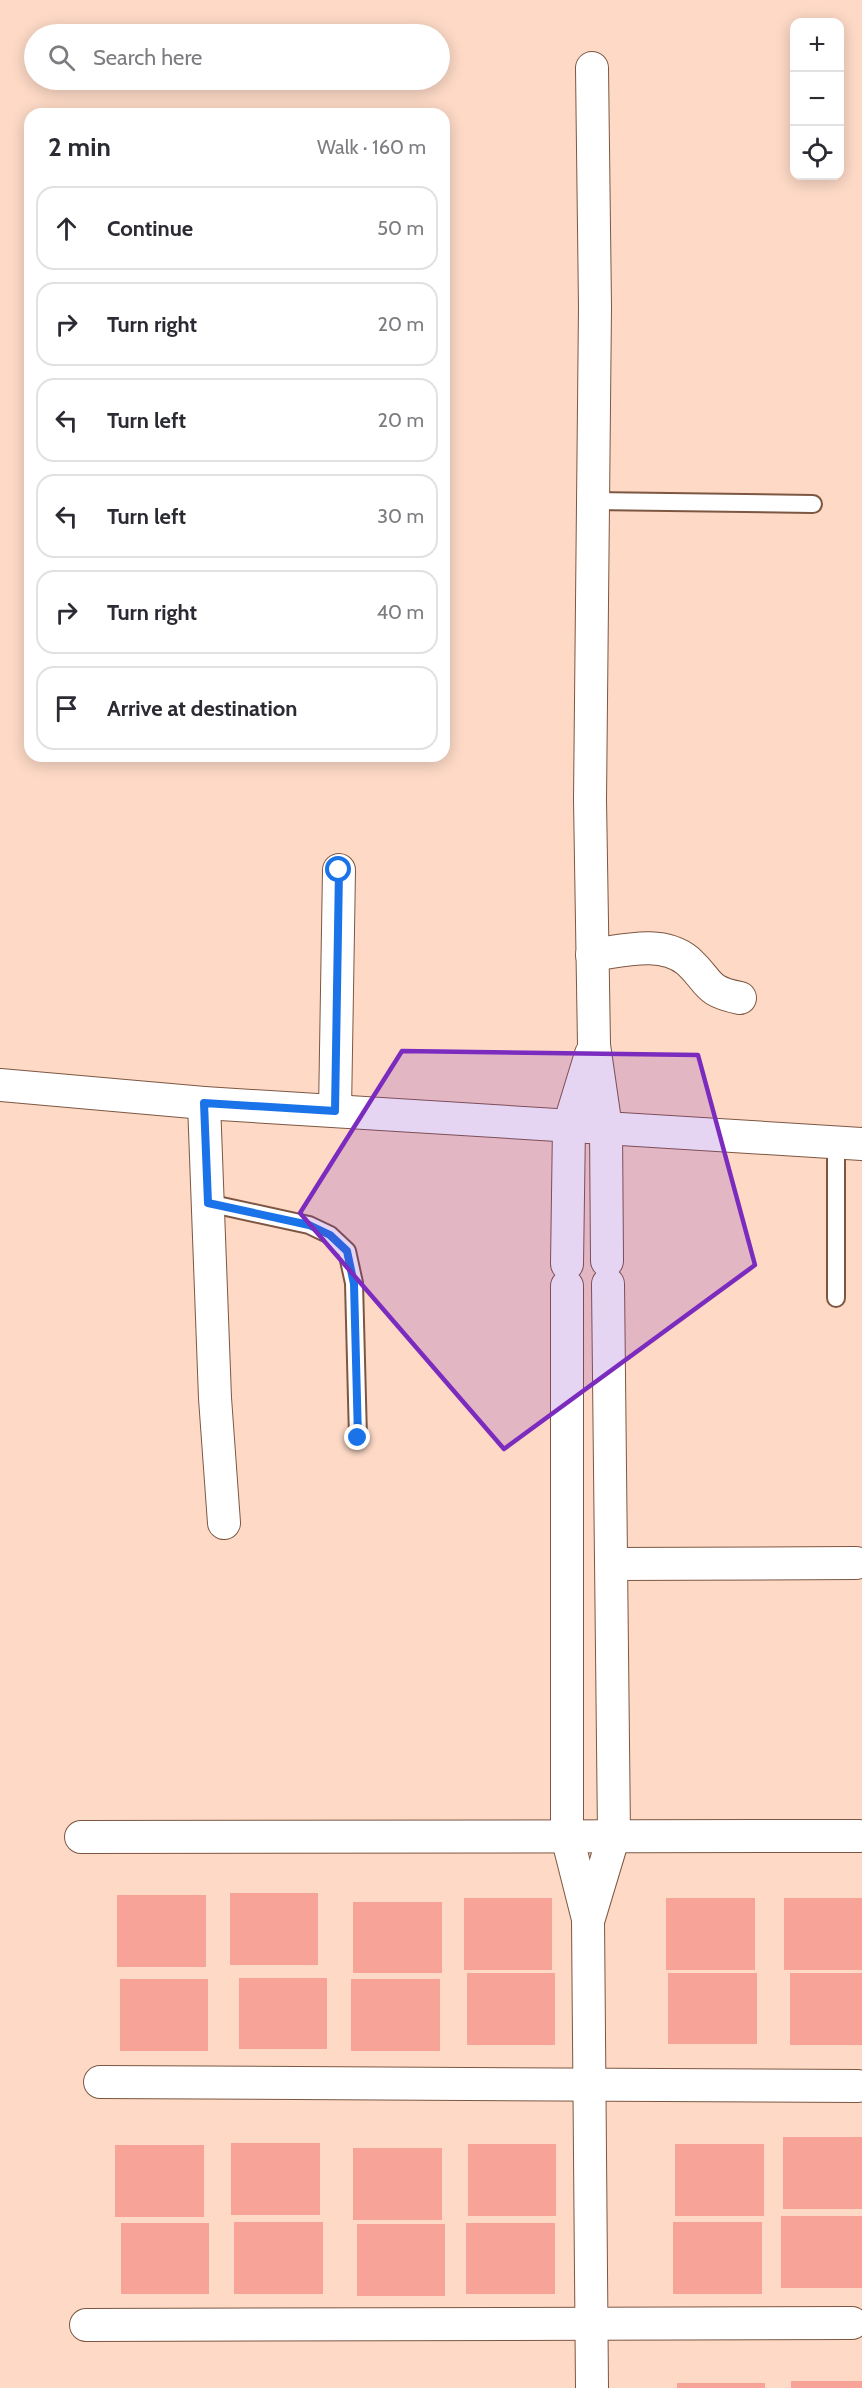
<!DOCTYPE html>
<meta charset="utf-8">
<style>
:root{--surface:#fff;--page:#f2f2f3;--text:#2b2b33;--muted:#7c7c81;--line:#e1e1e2}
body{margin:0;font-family:Cabin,sans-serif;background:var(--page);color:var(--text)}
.controls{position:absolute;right:18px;top:18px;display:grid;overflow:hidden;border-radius:12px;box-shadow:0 3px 15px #0003}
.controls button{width:54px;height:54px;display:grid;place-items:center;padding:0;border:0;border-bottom:2px solid var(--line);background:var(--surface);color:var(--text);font:30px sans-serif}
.stop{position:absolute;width:18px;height:18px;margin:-14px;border:4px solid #1a73e8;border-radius:50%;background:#fff}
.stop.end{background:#1a73e8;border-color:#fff;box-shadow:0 2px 6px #0008}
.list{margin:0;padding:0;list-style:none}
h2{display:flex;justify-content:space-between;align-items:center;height:78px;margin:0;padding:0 24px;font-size:26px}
h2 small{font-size:20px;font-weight:400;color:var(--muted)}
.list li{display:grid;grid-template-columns:39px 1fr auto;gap:18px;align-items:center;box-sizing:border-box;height:84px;margin:0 12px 12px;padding:0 12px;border:2px solid var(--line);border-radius:18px}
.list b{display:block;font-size:22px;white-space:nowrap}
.list em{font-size:20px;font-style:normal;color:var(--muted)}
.icon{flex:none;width:33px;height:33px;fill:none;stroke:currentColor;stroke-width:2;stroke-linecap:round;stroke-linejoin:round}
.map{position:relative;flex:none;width:862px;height:2388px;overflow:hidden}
.search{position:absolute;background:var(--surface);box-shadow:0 3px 15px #0003;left:24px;top:24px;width:426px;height:66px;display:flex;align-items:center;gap:15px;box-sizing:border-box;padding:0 21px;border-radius:33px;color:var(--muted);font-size:22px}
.panel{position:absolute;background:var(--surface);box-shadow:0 3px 15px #0003;left:24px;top:108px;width:426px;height:654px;border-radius:18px}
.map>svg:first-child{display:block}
.building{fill:#f7a397}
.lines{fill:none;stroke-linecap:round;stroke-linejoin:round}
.service-casing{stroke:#7d5742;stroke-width:20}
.minor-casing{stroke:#7d5742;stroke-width:34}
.service{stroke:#fff;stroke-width:16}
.minor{stroke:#fff;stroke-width:32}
.route{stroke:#1a73e8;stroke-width:8}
.marked{fill:#7b2cbf;fill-opacity:0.2;stroke:#7b2cbf;stroke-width:4.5;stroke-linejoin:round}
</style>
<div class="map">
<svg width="862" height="2388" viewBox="0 0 862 2388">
<rect width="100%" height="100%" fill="#fdd9c6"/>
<!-- building -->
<g class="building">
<rect x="230" y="1893" width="88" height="72"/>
<rect x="117" y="1895" width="89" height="72"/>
<rect x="464" y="1898" width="88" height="72"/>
<rect x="666" y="1898" width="89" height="72"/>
<rect x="784" y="1898" width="78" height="72"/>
<rect x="353" y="1902" width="89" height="71"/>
<rect x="467" y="1973" width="88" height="72"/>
<rect x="668" y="1973" width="89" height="71"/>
<rect x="790" y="1973" width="72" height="72"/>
<rect x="239" y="1978" width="88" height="71"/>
<rect x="120" y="1979" width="88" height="72"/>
<rect x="351" y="1979" width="89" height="72"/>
<rect x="783" y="2137" width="79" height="72"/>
<rect x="231" y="2143" width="89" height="72"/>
<rect x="468" y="2144" width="88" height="72"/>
<rect x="675" y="2144" width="89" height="72"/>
<rect x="115" y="2145" width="89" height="72"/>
<rect x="353" y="2148" width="89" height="72"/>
<rect x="781" y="2216" width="81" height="72"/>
<rect x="234" y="2222" width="89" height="72"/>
<rect x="673" y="2222" width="89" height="72"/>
<rect x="121" y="2223" width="88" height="71"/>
<rect x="466" y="2223" width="89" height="71"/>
<rect x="357" y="2224" width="88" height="72"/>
<rect x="791" y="2381" width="71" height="7"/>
<rect x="677" y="2383" width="88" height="5"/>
</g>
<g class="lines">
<defs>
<g id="service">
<polyline points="592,501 813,504"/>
<polyline points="208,1203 309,1225 330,1235 347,1251 354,1283 358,1438"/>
<polyline points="836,1298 836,1143"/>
</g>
<g id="minor">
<polyline points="592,68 595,307 590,800 594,1045 606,1128 607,1261"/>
<path d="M592,955C622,951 662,939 688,961C711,982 704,991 740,998"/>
<polyline points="0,1085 204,1103 862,1144"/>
<polyline points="204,1103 215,1398 224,1523"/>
<polyline points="335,1111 339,870"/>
<polyline points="567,1264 569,1126 591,1054"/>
<polyline points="567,1286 567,1836 588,1919 592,2388"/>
<polyline points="613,1564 856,1563"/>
<polyline points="81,1837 859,1836"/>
<polyline points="589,1918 614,1835 608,1284"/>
<polyline points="100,2082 858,2086"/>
<polyline points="86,2325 852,2323"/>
</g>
</defs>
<!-- service casing -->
<use href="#service" class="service-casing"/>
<!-- minor casing -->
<use href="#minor" class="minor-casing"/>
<!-- service -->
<use href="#service" class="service"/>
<!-- minor -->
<use href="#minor" class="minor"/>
</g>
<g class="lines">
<!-- route -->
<polyline class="route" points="339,870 335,1111 204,1103 208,1203 309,1225 330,1235 347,1251 354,1284 358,1438"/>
</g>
<!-- marked area -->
<path class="marked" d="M402,1051L698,1055L755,1265L504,1449L300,1213Z"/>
</svg>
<div class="controls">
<button>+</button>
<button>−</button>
<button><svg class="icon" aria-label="locate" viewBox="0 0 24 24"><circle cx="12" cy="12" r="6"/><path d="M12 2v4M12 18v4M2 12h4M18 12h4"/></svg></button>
</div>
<div class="stop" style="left:339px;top:870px"></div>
<div class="stop end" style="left:358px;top:1438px"></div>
<div class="search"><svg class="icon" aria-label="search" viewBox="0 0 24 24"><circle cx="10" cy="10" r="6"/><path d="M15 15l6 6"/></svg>Search here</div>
<section class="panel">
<h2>2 min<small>Walk · 160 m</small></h2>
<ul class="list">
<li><svg class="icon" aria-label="ahead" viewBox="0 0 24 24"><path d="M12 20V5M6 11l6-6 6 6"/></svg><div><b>Continue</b></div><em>50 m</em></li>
<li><svg class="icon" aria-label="right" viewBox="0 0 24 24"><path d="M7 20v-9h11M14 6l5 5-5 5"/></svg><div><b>Turn right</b></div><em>20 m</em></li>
<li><svg class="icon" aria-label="left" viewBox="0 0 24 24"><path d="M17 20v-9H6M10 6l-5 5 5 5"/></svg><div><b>Turn left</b></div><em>20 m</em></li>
<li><svg class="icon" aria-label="left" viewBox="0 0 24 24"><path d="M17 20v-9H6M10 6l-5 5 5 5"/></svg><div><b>Turn left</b></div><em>30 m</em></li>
<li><svg class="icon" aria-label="right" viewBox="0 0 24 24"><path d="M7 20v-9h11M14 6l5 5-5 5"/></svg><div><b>Turn right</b></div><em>40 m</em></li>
<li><svg class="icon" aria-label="arrive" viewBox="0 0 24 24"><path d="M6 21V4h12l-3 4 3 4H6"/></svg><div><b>Arrive at destination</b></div></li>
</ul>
</section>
</div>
